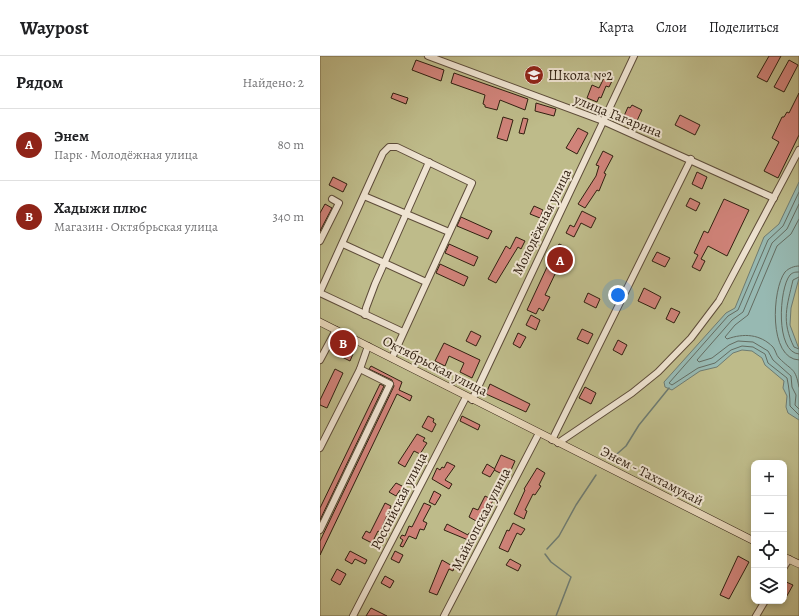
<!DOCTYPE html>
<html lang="ru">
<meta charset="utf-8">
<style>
:root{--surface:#fff;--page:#f2f2f2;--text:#202124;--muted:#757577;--line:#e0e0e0;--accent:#8f2418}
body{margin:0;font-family:Alegreya,serif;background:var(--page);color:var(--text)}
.controls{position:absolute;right:12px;bottom:12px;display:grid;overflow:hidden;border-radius:8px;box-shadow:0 2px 6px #0003}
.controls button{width:36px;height:36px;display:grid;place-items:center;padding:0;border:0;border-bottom:1px solid var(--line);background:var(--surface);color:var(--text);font:20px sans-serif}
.you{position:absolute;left:298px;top:239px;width:14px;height:14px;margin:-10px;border:3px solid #fff;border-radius:50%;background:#1a73e8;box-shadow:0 0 0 6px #1a73e833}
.badge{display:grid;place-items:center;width:26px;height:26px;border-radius:50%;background:var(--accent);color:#fff;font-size:13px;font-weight:700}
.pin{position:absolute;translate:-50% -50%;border:2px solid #fff;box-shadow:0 1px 4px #0006}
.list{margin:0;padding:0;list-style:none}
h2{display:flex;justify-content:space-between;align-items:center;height:52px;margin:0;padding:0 16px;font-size:17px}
h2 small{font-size:13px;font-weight:400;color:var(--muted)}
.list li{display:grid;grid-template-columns:26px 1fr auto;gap:12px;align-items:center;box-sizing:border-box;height:72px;padding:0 16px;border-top:1px solid var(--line)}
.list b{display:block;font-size:15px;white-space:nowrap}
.list p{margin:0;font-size:13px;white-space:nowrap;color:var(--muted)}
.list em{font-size:13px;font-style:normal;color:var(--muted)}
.icon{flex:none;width:22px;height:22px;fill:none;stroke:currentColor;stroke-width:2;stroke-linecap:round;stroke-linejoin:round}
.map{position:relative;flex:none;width:479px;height:560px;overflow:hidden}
header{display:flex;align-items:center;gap:24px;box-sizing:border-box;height:56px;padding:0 20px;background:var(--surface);border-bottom:1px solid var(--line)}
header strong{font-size:19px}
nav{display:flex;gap:22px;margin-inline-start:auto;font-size:14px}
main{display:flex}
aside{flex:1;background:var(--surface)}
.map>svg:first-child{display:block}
.green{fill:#bebb8a;stroke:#776d4d;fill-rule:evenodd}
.water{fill:#97b9b2;stroke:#6e7b71}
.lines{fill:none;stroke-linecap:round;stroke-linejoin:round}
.shore{stroke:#646c61;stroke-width:1}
.stream{stroke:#6e7b71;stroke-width:1.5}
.building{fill:#d1837a;stroke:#301f10}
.minor-casing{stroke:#5e4d3a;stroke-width:8}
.major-casing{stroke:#301f10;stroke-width:8}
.minor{stroke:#efe4d2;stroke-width:6}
.major{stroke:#e7d6b9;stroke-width:7}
.labels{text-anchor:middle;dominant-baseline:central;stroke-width:4;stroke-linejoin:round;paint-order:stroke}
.poi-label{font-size:14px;fill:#301f10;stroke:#efe4d2;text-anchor:start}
.street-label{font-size:14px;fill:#301f10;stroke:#efe4d2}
</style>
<header>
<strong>Waypost</strong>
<nav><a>Карта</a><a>Слои</a><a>Поделиться</a></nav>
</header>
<main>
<aside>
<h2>Рядом<small>Найдено: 2</small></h2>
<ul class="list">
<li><span class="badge">A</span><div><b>Энем</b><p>Парк · Молодёжная улица</p></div><em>80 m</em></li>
<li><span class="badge">B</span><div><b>Хадыжи плюс</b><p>Магазин · Октябрьская улица</p></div><em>340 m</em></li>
</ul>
</aside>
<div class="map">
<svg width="479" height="560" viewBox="0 0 479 560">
<rect width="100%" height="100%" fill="#e7d6b9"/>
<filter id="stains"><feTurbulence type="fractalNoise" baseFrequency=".005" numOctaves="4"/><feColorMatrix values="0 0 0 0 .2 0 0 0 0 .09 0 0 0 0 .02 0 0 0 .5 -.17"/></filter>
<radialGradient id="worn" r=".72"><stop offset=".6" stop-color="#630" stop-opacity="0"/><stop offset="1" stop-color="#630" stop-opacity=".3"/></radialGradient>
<!-- green -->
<path class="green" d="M0,0H479V560H0ZM434,407H464V545H434Z"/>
<!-- water -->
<polygon class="water" points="479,126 479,222 471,252 470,269 479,293 479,364 468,357 466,351 467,340 463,332 464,325 445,309 442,302 432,295 422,294 413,297 397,311 380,315 352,334 345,331 344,326 406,257 415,252 444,181 459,168"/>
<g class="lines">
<!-- shore -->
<g class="shore">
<path d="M479,136L463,170L448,184L418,254L408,260L349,327L352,329L378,312L395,307L411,294L422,290L433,291L445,298L448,307L467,322C469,331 470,341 470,350L479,359"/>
<polyline points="479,148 467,173 452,187 423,256 412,264 377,304 379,306 392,302 409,289 418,285 433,286 448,295 453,304 471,320 472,331 476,339 475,349 479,353"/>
<path d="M479,163L471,178L457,190L428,259L415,269L405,281L407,283C424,277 440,278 453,291C456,295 456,299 459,302C473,316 475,311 479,331"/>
<path d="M479,210C474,210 469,212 465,216C452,233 448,303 479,304"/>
<path d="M479,216C476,216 473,216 470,219C459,232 455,297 479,298"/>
<path d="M479,221L473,224C467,250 461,265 474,291L479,293"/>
</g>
<!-- stream -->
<g class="stream">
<polyline points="290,404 306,390 319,369 349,332"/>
<polyline points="227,493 239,480 256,449 276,419"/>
<polyline points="225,498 231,506 251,521 236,560"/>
</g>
</g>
<!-- building -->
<g class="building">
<polygon points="449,0 461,0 447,26 437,21"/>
<polygon points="96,4 124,14 121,25 92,14"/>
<polygon points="469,4 478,9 464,36 454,31"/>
<polygon points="134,17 208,43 205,54 180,44 177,54 165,51 165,49 163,48 165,39 131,27"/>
<polygon points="286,18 294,21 289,31 286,30 281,42 279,41 277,46 267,42 272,29 279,32"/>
<polygon points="73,37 88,42 86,48 71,42"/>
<polygon points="479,37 479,79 458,122 444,115 459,86 452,82 462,61 464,61 467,56 469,57"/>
<polygon points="216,47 236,53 234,60 215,55"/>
<polygon points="312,49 322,54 315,69 305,65 307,61 304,60 308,51 310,52"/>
<polygon points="360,59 380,69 375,79 355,69"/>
<polygon points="183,61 193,64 187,85 177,82"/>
<polygon points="203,62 208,63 204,78 199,77"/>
<polygon points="258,72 268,77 257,98 246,92"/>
<polygon points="283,95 293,100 284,117 286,118 279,135 277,134 265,152 258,148 276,120 279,110 276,109"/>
<polygon points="377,116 387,121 382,133 372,128"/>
<polygon points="13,121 27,128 23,136 9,129"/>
<polygon points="370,142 380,147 376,155 366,150"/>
<polygon points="404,143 429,154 407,200 388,190 381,203 385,205 380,215 372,211 378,199 374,197 384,175 388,177"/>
<polygon points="5,148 12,152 0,175 0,157"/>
<polygon points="214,150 223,154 220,162 210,158"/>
<polygon points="262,155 276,162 271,172 261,167 254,181 246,177 250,169 254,171"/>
<polygon points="141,161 172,175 168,183 137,170"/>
<polygon points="196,181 205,185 201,193 198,191 176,227 168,223 186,190 190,193"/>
<polygon points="129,188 158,201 154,210 125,197"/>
<polygon points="239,188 246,191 241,201 234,198"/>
<polygon points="337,196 350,202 345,211 332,205"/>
<polygon points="120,208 148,221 144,230 116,217"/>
<polygon points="227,211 236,216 225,239 230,241 223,255 219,252 216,258 207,254"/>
<polygon points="324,232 341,241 335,253 318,245"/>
<polygon points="268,237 280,243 276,252 264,246"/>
<polygon points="351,252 360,256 354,267 346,263"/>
<polygon points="211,259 220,264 216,274 206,269"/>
<polygon points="262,273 273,278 268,288 257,283"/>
<polygon points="151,275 161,280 156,290 146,285"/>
<polygon points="198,277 206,281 200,292 193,288"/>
<polygon points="298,284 307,289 302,299 293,294"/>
<polygon points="124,287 160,304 152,322 140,316 144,307 129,300 125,310 115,305"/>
<polygon points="17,291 33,298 30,305 14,297"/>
<polygon points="51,310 82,326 79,334 92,340 90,345 77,338 0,499 0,485 74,330 72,324 49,313"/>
<polygon points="15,313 23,317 7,352 0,349 0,344"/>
<polygon points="60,328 64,330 0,464 0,452"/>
<polygon points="170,328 210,348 206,356 166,338"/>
<polygon points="265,331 276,337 271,348 259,342"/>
<polygon points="108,360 114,363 113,366 116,368 112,376 102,371"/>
<polygon points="142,360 160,369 158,374 140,365"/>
<polygon points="97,378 105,382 103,385 107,387 100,398 94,395 85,411 78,407"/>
<polygon points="181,399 195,405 188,421 174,414"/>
<polygon points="127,406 135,410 125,424 132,428 129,433 112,423 117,412 120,414 122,411 124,412"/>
<polygon points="167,408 175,413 170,421 162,417"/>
<polygon points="217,412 225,417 219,429 221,430 215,439 213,438 205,454 207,455 204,463 194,458 205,434 204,433"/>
<polygon points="76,427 84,431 82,435 80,434 76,440 69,436"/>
<polygon points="114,435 121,439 115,449 109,446"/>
<polygon points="165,440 173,444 170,451 166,450 158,466 149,461 153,452 158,454"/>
<polygon points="65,447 71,450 60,476 58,475 52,487 42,482 46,475 50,477"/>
<polygon points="104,447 111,450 103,465 107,467 104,474 100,473 96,483 89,480 83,491 80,490 83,484 80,482 82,479 85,480 89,470 92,471"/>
<polygon points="193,467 205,473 201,479 197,477 188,496 179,492 187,474 189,475"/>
<polygon points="127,468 148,479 149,477 155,480 153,486 124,474"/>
<polygon points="30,495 47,504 45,508 35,503 32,508 25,504"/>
<polygon points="75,495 83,499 79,507 71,503"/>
<polygon points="418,500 429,506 409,543 400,539"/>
<polygon points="190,503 201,509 198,515 186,509"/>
<polygon points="122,504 134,511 133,515 129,513 117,539 109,536"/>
<polygon points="17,513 26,518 20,529 11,524"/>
<polygon points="65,520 74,525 70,532 61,527"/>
<polygon points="464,525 473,529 464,545"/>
<polygon points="51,552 67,560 46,560"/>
</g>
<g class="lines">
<defs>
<g id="minor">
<polyline points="108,0 283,65 454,142"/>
<polyline points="44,140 129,176"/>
<polyline points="0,185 19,147 12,143"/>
<polyline points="23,188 106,226"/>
<polyline points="0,236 63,97 69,91 77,91 152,127 72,302"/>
<polyline points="0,237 83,276"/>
<polyline points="45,259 46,252 55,228 109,106"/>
<polyline points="0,304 16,274"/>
<polyline points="152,344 314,0"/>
<polyline points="232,384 371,103"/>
<polyline points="238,387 312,337 338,316 371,282 399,245 479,94"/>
<polyline points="0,392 40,313 48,290"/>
<polyline points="0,474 70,328 40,313"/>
<polyline points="464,511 469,503"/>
<polyline points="33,560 146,341"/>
<polyline points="124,560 219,377"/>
<polyline points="436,560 445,545"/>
</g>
<g id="major">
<polyline points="0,266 434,485"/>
<polyline points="464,501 479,508"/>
</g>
</defs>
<!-- minor casing -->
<use href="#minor" class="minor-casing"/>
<!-- major casing -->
<use href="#major" class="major-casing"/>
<!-- minor -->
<use href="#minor" class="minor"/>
<!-- major -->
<use href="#major" class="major"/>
</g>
<!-- icons -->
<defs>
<symbol id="school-disc" viewBox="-11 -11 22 22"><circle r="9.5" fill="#8f2418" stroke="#efe4d2"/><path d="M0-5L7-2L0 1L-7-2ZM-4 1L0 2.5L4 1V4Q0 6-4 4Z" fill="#fff"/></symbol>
</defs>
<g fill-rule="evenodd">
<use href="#school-disc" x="203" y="8" width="22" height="22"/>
</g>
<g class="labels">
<!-- poi labels -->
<g class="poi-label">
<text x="228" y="19">Школа №2</text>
</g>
<!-- street labels -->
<g class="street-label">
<text transform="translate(298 60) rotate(22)">улица Гагарина</text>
<text transform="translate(222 166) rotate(-64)">Молодёжная улица</text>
<text transform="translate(115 310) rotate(27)">Октябрьская улица</text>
<text transform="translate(332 420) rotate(27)">Энем - Тахтамукай</text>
<text transform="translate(79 445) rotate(-63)">Российская улица</text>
<text transform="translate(161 463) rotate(-63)">Майкопская улица</text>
</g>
</g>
<rect width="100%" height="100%" filter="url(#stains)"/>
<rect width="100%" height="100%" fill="url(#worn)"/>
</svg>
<div class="controls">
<button>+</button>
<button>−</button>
<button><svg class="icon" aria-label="locate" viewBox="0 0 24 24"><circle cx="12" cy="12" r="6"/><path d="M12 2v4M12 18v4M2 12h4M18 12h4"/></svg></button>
<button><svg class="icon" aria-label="layers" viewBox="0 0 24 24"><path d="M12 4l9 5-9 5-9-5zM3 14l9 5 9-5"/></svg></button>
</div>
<div class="you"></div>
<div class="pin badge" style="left:240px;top:204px">A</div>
<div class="pin badge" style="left:23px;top:287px">B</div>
</div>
</main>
